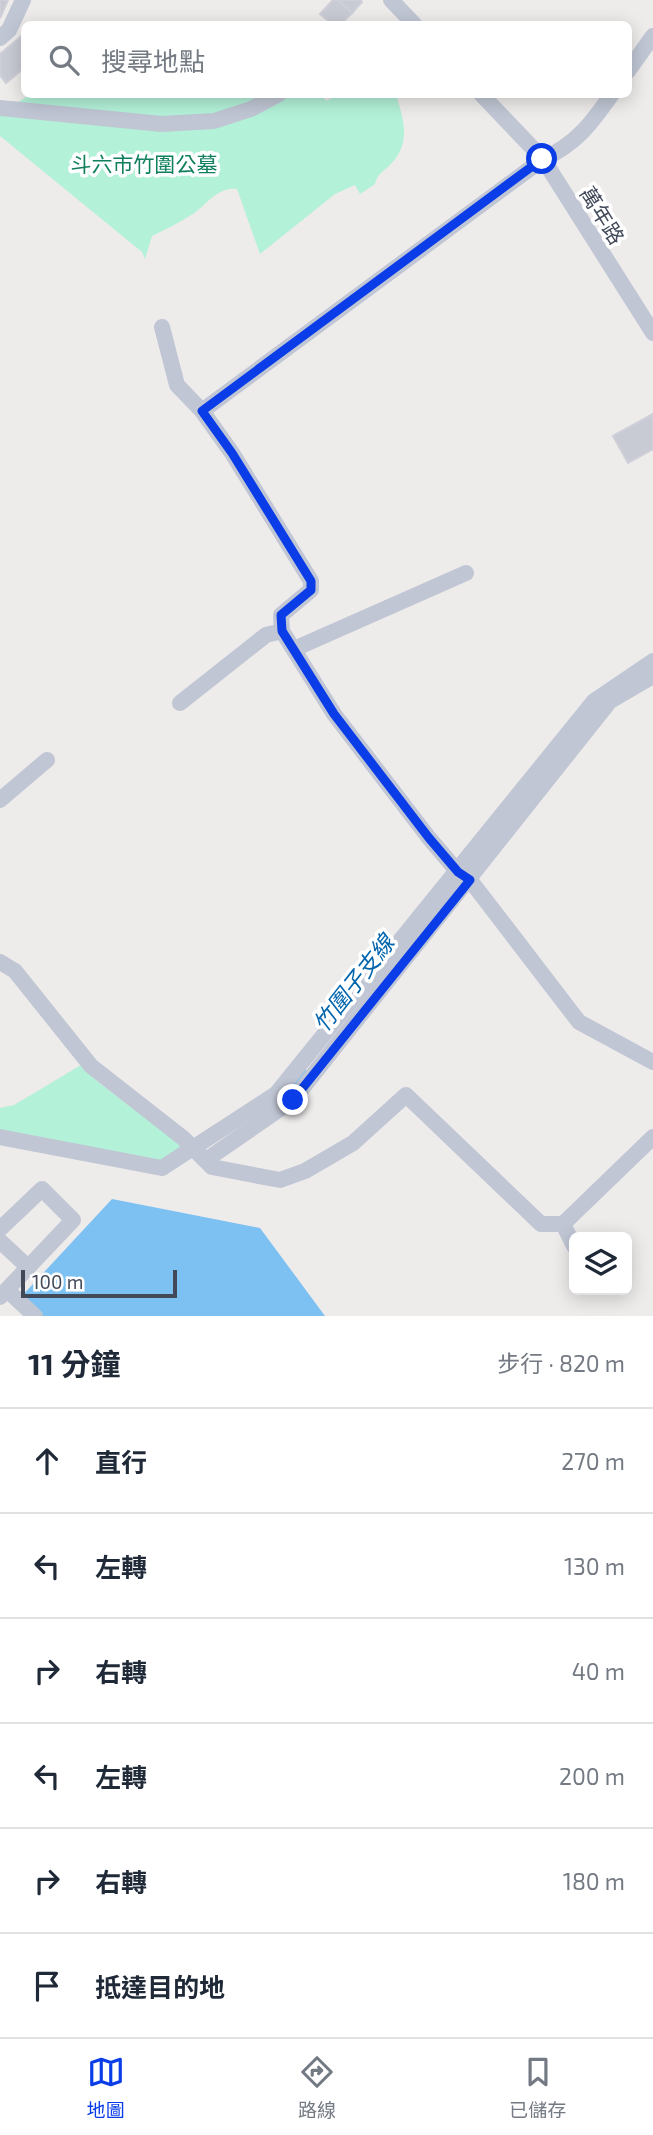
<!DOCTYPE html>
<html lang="zh-TW">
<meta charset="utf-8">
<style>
:root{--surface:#fff;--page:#f6f6f7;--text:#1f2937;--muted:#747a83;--line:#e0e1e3;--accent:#0a3de8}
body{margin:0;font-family:"Exo 2","Noto Sans TC",sans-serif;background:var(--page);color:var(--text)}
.controls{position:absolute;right:21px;bottom:21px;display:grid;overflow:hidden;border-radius:10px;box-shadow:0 4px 18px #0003}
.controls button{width:63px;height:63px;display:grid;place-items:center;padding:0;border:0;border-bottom:2px solid var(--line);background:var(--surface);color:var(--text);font:35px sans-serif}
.scale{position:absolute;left:21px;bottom:18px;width:156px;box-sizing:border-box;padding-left:7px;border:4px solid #424a5a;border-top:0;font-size:19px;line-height:24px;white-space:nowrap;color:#424a5a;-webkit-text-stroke:5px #fff;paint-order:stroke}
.stop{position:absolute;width:21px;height:21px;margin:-16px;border:5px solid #0a3de8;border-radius:50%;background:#fff}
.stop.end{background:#0a3de8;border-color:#fff;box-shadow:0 2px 7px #0008}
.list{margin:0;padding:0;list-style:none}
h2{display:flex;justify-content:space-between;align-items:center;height:91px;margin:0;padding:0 28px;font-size:30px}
h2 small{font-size:23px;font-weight:400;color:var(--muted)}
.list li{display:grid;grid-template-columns:46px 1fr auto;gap:21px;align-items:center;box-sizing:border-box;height:105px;padding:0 28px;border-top:2px solid var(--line)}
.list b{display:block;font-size:26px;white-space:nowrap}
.list em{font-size:23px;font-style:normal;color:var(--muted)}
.icon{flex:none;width:38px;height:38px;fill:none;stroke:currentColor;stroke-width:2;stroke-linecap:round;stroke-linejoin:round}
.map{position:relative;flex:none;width:653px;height:1316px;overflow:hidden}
.search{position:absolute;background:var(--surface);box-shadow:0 4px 18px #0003;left:21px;right:21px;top:21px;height:77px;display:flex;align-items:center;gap:18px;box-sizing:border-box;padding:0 24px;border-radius:10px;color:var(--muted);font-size:26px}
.sheet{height:721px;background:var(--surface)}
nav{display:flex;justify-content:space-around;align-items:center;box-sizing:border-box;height:98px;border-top:2px solid var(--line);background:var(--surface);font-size:19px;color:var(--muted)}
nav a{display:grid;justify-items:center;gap:4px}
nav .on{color:var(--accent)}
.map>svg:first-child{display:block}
.green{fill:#b3f1d8}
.water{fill:#7dc1f2}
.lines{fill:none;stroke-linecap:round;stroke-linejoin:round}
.stream{stroke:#7dc1f2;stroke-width:3.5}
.building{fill:#c9cbd4;stroke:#cecfd8;stroke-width:2}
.minor{stroke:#c0c6d4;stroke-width:16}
.route{stroke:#0a3de8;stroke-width:9}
.labels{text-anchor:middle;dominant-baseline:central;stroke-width:7;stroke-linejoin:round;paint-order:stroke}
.park-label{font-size:21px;fill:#0f7f5e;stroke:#fff}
.street-label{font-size:21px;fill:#424a5a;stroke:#fff}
.water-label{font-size:23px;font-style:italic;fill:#0165ae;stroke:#fff}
</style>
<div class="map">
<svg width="653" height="1316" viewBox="0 0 653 1316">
<rect width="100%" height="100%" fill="#eeebeb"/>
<!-- green -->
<g class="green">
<path d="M32,94H321L326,101L337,95H396C405,123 411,145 388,167C381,173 377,175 375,184L360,194L355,185L335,194L260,254L237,189C216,186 204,209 188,217C177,224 164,230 152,236L145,259L142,252L0,136V112Z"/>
<polygon points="81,1065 97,1081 184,1148 166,1161 0,1132 0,1108 14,1105"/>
</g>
<!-- water -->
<polygon class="water" points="112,1199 260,1228 325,1316 40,1316 20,1298"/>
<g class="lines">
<!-- stream -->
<polyline class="stream" points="283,1097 305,1071"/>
</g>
<!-- building -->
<g class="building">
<polygon points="0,0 8,0 0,18"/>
<polygon points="333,0 338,0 352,13 341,24 332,24 320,14"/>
<polygon points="338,0 360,0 362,2 352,13"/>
<polygon points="24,34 24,68 6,83 0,75 0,54"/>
<polygon points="653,414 653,449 628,463 613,436"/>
</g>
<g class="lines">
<!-- minor -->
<g class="minor">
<polyline points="391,0 414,24"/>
<polyline points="0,38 9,30 23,0"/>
<polyline points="628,71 653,36"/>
<polyline points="481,94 543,159 653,333"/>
<polyline points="0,108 162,124 214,121 251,109 279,94"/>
<polyline points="162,327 177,385 202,411 232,453 311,581 311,590 281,615 282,631 334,714 429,838 458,872 470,880 579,1022 653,1062"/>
<path d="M202,411L543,159C576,144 591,124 612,94"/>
<polyline points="294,649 466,573"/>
<polyline points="180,703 266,635 282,631"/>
<polyline points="0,800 47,760"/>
<polyline points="0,962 15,971 91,1066 183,1138 212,1167 280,1180 305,1171 353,1143 406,1095 541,1224 563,1224 653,1137"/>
<polyline points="0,1137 162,1168 276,1094 594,701 653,661"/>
<polyline points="206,1160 293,1100 610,701 653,676"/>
<polyline points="563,1224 574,1246"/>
<polyline points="0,1229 42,1189 73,1220 0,1297"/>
<polyline points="0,1241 28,1267"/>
<polyline points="7,1290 35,1316"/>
</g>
</g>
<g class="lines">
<!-- route -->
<polyline class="route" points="293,1100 470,880 458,872 429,838 334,714 282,631 281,615 311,590 311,581 232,453 202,411 542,159"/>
</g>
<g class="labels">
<!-- park labels -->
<g class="park-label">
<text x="144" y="163">斗六市竹圍公墓</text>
</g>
<!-- street labels -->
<g class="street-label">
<text transform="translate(603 215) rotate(58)">萬年路</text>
</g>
<!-- water labels -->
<g class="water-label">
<text transform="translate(353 983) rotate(-52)">竹圍子支線</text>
</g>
</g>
</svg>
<div class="controls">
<button><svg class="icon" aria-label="layers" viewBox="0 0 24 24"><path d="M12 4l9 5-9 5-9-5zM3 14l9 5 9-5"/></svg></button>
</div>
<div class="scale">100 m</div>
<div class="stop" style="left:542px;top:159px"></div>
<div class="stop end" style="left:293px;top:1100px"></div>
<div class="search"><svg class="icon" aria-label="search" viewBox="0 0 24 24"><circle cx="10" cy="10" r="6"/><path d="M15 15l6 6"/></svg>搜尋地點</div>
</div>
<section class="sheet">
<h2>11 分鐘<small>步行 · 820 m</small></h2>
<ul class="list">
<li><svg class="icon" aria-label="ahead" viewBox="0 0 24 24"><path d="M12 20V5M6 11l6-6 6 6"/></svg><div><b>直行</b></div><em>270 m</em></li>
<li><svg class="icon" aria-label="left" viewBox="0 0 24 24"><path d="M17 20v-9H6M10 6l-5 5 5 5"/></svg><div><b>左轉</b></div><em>130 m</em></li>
<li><svg class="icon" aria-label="right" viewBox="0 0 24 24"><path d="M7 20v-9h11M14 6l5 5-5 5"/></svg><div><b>右轉</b></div><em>40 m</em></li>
<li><svg class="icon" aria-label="left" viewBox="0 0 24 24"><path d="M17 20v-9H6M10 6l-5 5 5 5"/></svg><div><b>左轉</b></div><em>200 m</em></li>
<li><svg class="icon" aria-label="right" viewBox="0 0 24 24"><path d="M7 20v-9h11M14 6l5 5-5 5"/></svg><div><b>右轉</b></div><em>180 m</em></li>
<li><svg class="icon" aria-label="arrive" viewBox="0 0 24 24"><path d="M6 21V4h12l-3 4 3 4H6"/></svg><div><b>抵達目的地</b></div></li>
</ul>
</section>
<nav>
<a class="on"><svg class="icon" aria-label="map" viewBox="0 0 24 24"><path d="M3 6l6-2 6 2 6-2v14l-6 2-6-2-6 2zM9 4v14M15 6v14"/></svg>地圖</a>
<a><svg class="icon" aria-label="directions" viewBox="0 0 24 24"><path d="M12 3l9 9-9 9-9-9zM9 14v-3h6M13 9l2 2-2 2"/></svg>路線</a>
<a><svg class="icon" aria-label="saved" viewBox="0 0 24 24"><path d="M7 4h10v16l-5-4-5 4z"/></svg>已儲存</a>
</nav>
